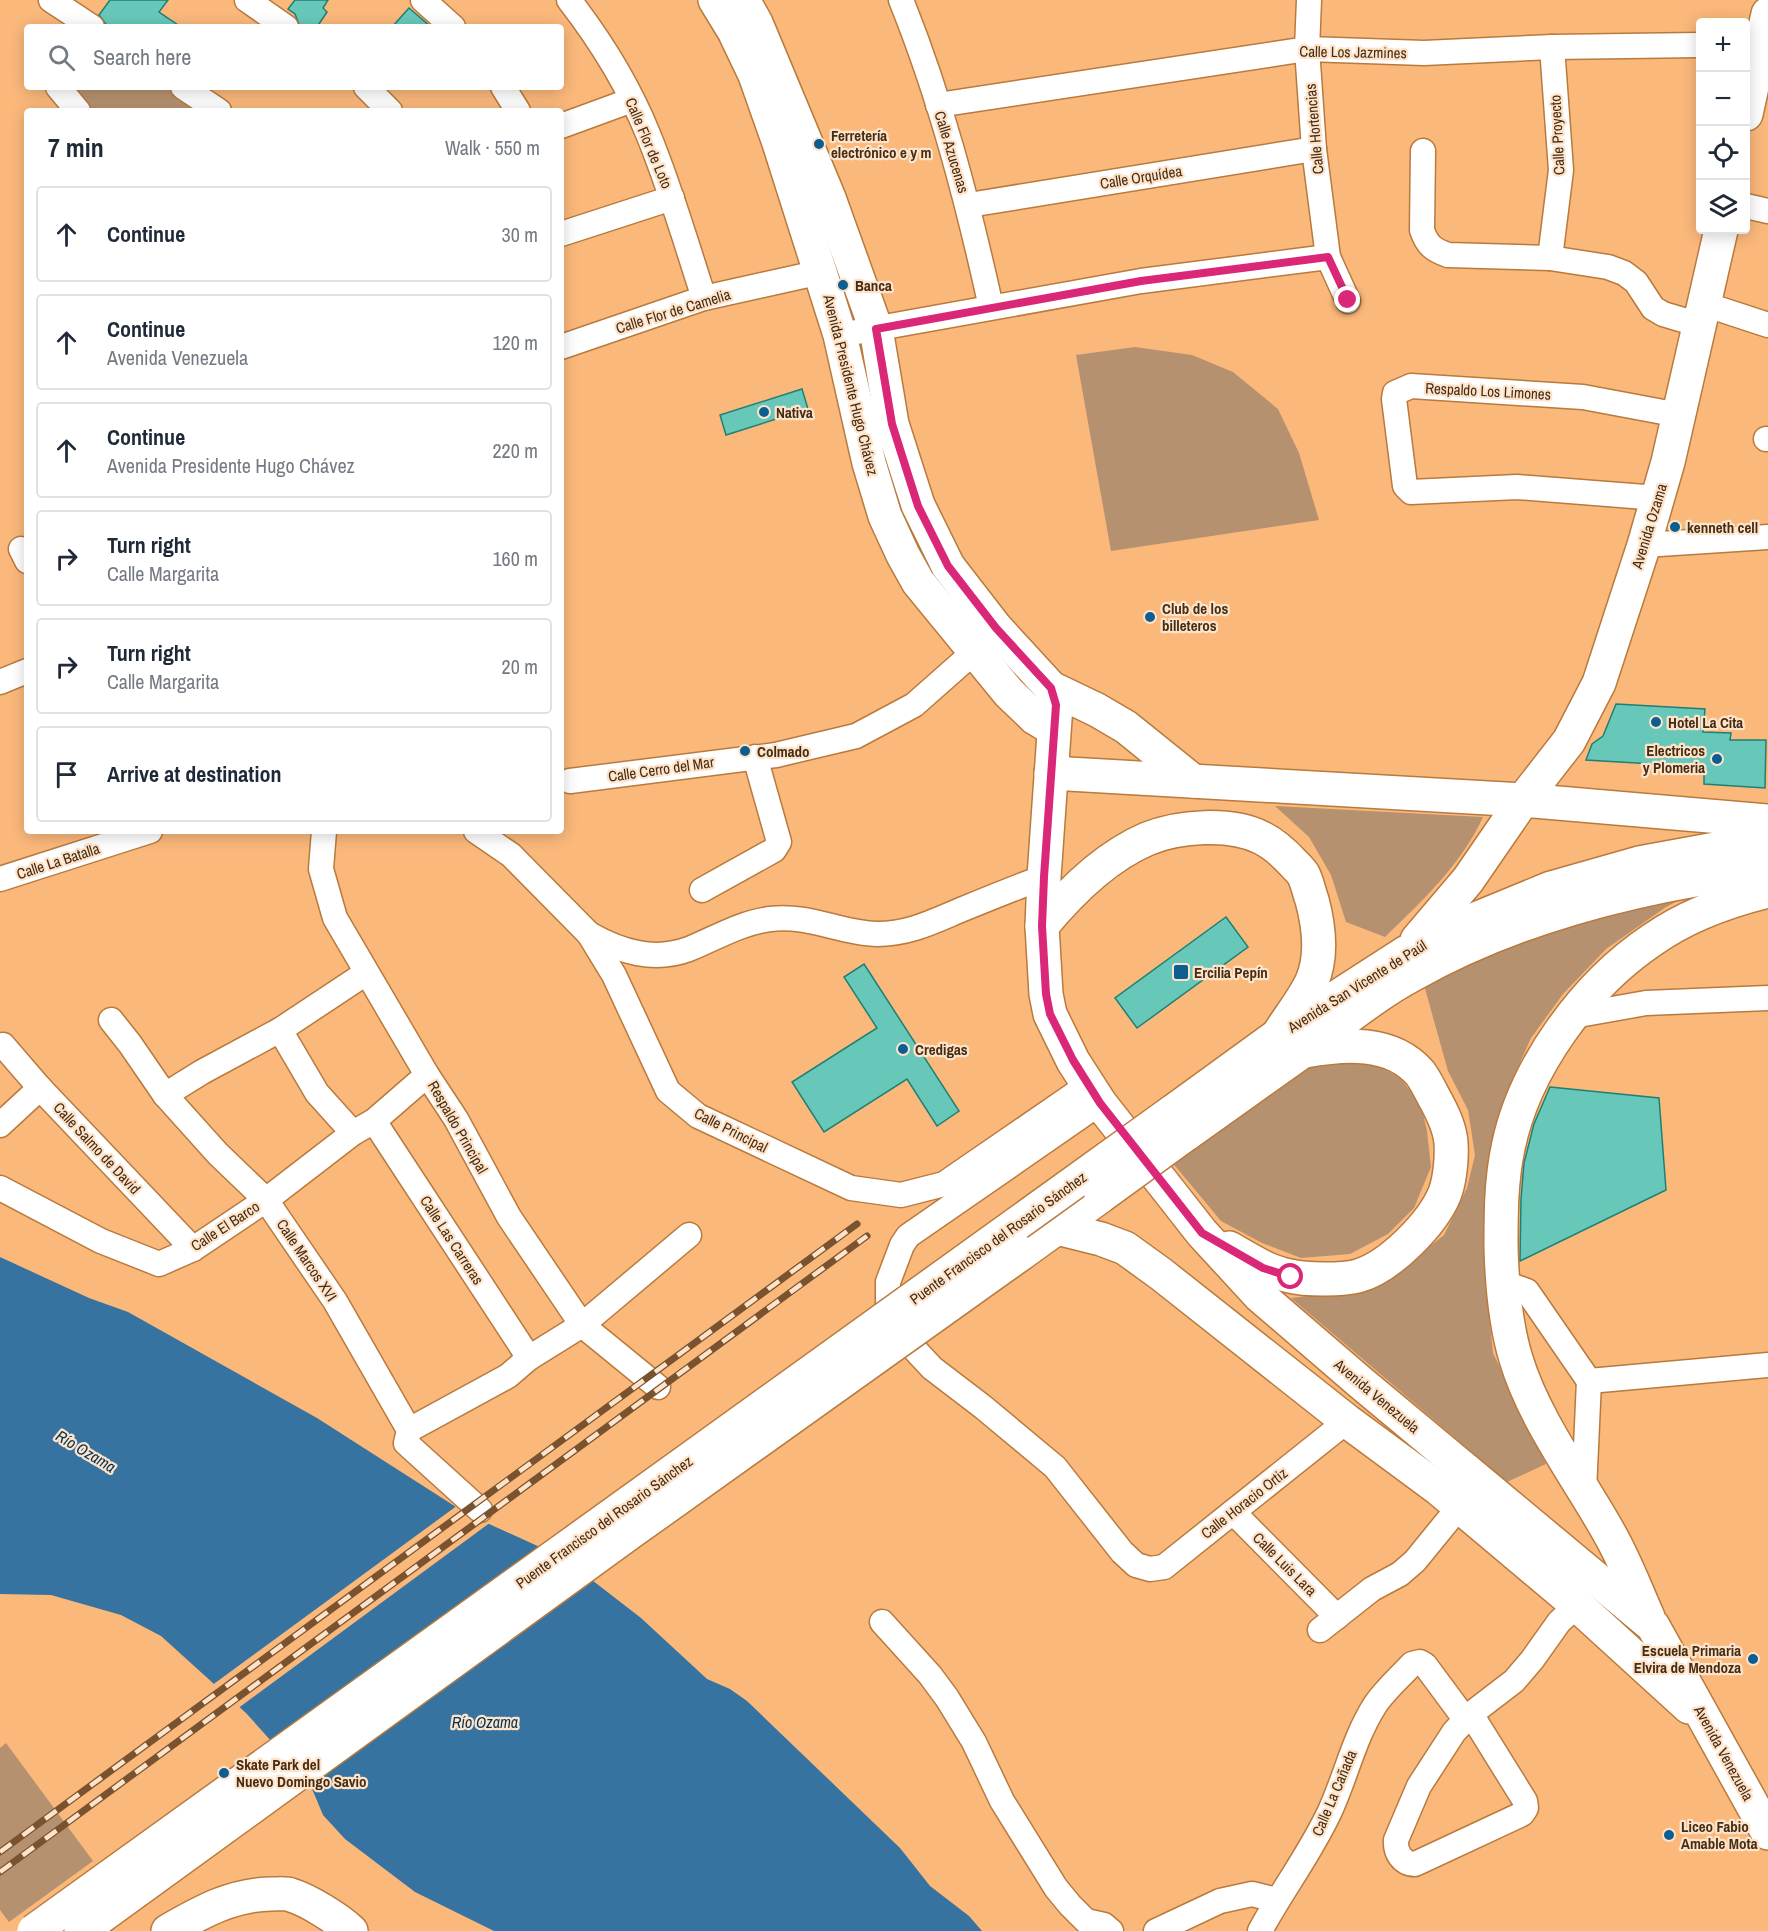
<!DOCTYPE html>
<meta charset="utf-8">
<style>
:root{--surface:#fff;--page:#f2f2f3;--text:#1f2937;--muted:#747a83;--line:#e0e1e3}
body{margin:0;font-family:"Archivo Narrow",sans-serif;background:var(--page);color:var(--text)}
.controls{position:absolute;right:18px;top:18px;display:grid;overflow:hidden;border-radius:6px;box-shadow:0 3px 15px #0003}
.controls button{width:54px;height:54px;display:grid;place-items:center;padding:0;border:0;border-bottom:2px solid var(--line);background:var(--surface);color:var(--text);font:30px sans-serif}
.stop{position:absolute;width:18px;height:18px;margin:-14px;border:4px solid #db2777;border-radius:50%;background:#fff}
.stop.end{background:#db2777;border-color:#fff;box-shadow:0 2px 6px #0008}
.list{margin:0;padding:0;list-style:none}
h2{display:flex;justify-content:space-between;align-items:center;height:78px;margin:0;padding:0 24px;font-size:26px}
h2 small{font-size:20px;font-weight:400;color:var(--muted)}
.list li{display:grid;grid-template-columns:39px 1fr auto;gap:18px;align-items:center;box-sizing:border-box;height:96px;margin:0 12px 12px;padding:0 12px;border:2px solid var(--line);border-radius:6px}
.list b{display:block;font-size:22px;white-space:nowrap}
.list p{margin:0;font-size:20px;white-space:nowrap;color:var(--muted)}
.list em{font-size:20px;font-style:normal;color:var(--muted)}
.icon{flex:none;width:33px;height:33px;fill:none;stroke:currentColor;stroke-width:2;stroke-linecap:round;stroke-linejoin:round}
.map{position:relative;flex:none;width:1768px;height:1931px;overflow:hidden}
.search{position:absolute;background:var(--surface);box-shadow:0 3px 15px #0003;left:24px;top:24px;width:540px;height:66px;display:flex;align-items:center;gap:15px;box-sizing:border-box;padding:0 21px;border-radius:6px;color:var(--muted);font-size:22px}
.panel{position:absolute;background:var(--surface);box-shadow:0 3px 15px #0003;left:24px;top:108px;width:540px;height:726px;border-radius:6px}
.map>svg:first-child{display:block}
.green{fill:#b69170}
.water{fill:#3673a0}
.pier{fill:#fbb87b}
.building{fill:#67c8ba;stroke:#1e8074;stroke-width:1.5}
.lines{fill:none;stroke-linecap:round;stroke-linejoin:round}
.street-casing{stroke:#b97a3d;stroke-width:27}
.secondary-casing{stroke:#b97a3d;stroke-width:36}
.primary-casing{stroke:#b97a3d;stroke-width:36}
.street{stroke:#fff;stroke-width:24}
.secondary{stroke:#fff;stroke-width:33}
.primary{stroke:#fff;stroke-width:33}
.rail-casing{stroke:#79532f;stroke-width:7}
.rail{stroke:#fee3cb;stroke-width:4.5;stroke-dasharray:14;stroke-linecap:butt}
.primary-bridge-casing{stroke:#b97a3d;stroke-width:36;stroke-linecap:butt}
.primary-bridge{stroke:#fff;stroke-width:33}
.route{stroke:#db2777;stroke-width:8}
.poi-dot{fill:#0c5e90;stroke:#fee3cb;stroke-width:2}
.labels{text-anchor:middle;dominant-baseline:central;stroke-width:4.5;stroke-linejoin:round;paint-order:stroke}
.street-label{font-size:15px;fill:#462c12;stroke:#fee3cb}
.poi-label{font-size:15px;font-weight:bold;fill:#462c12;stroke:#fee3cb;text-anchor:start}
.water-label{font-size:16px;font-style:italic;fill:#003251;stroke:#fee3cb}
</style>
<div class="map">
<svg width="1768" height="1931" viewBox="0 0 1768 1931">
<rect width="100%" height="100%" fill="#fbb87b"/>
<!-- green -->
<g class="green">
<polygon points="62,87 176,87 211,111 82,111"/>
<polygon points="1135,347 1192,355 1233,372 1278,409 1299,453 1319,520 1111,551 1076,355"/>
<path d="M1275,806L1483,817C1461,865 1423,900 1385,937L1346,922L1331,875L1309,837Z"/>
<polygon points="1683,898 1666,907 1606,949 1563,994 1531,1038 1505,1096 1496,1137 1484,1263 1493,1353 1546,1464 1507,1482 1291,1298 1340,1292 1408,1264 1444,1235 1467,1188 1475,1155 1468,1110 1448,1071 1424,985 1506,944 1562,924"/>
<polygon points="1346,1059 1378,1066 1400,1078 1421,1104 1427,1131 1431,1167 1414,1208 1388,1234 1350,1254 1301,1258 1262,1243 1221,1221 1171,1161 1302,1067"/>
<polygon points="6,1743 93,1861 9,1922 0,1910 0,1748"/>
</g>
<!-- water -->
<polygon class="water" points="0,1257 89,1298 128,1312 317,1418 467,1514 542,1548 579,1570 641,1618 707,1679 730,1689 747,1701 900,1848 930,1886 969,1916 982,1931 494,1931 415,1892 345,1839 323,1815 310,1784 246,1713 161,1636 121,1615 51,1595 0,1594"/>
<!-- pier -->
<polygon class="pier" points="458,1505 491,1522 237,1709 211,1686"/>
<!-- building -->
<g class="building">
<polygon points="110,0 168,0 159,12 181,27 108,27 99,15"/>
<polygon points="295,0 328,0 323,8 327,12 317,27 300,27 295,14 288,9"/>
<polygon points="409,8 431,27 392,27"/>
<polygon points="802,389 808,409 726,435 720,415"/>
<polygon points="1616,704 1705,709 1703,732 1731,733 1730,740 1766,740 1765,788 1704,784 1704,767 1586,760 1592,744 1603,736"/>
<polygon points="1226,917 1248,947 1137,1028 1115,998"/>
<polygon points="864,964 959,1111 937,1126 907,1079 824,1132 792,1082 877,1028 844,977"/>
<polygon points="1550,1087 1659,1098 1666,1190 1520,1261 1521,1199 1524,1163 1534,1124"/>
</g>
<g class="lines">
<defs>
<g id="street">
<polyline points="51,0 92,27"/>
<polyline points="247,0 286,27"/>
<polyline points="423,0 453,27"/>
<path d="M569,0C600,40 629,87 648,134C670,187 686,243 704,298"/>
<path d="M901,0C941,99 968,203 991,307"/>
<polyline points="1309,0 1307,49 1314,149 1328,257 1348,301"/>
<polyline points="58,87 78,111"/>
<polyline points="183,87 219,111"/>
<polyline points="366,87 390,111"/>
<polyline points="503,87 518,111"/>
<polyline points="938,105 1307,49 1424,53 1552,47 1700,45"/>
<polyline points="561,126 632,100"/>
<path d="M1423,151L1422,230C1427,245 1433,250 1448,255L1550,258L1608,267L1624,273L1636,282L1653,308L1663,314L1700,325"/>
<polyline points="969,205 1314,149"/>
<polyline points="1746,206 1768,211"/>
<polyline points="561,234 672,198"/>
<polyline points="1550,258 1561,170 1552,47"/>
<polyline points="1704,304 1768,325"/>
<polyline points="840,335 1141,281 1328,257"/>
<polyline points="561,347 704,298 821,272"/>
<polyline points="1766,439 1768,439"/>
<polyline points="1658,498 1517,487 1411,492 1405,486 1394,399 1395,393 1411,386 1583,397 1679,415"/>
<polyline points="1644,545 1768,537"/>
<polyline points="21,549 27,561"/>
<polyline points="0,682 27,671"/>
<polyline points="570,781 776,755 856,736 914,705 974,652"/>
<polyline points="324,831 321,869 335,918 427,1075 456,1119 509,1217 582,1325 658,1387"/>
<polyline points="476,831 511,855 589,934 614,975 668,1091 698,1116 851,1188 901,1195 944,1184 1088,1085"/>
<polyline points="0,879 150,831"/>
<polyline points="702,890 774,850 779,842 755,757"/>
<path d="M589,934C621,952 654,962 689,949C716,938 740,923 770,919C809,914 840,933 877,934C910,934 934,921 963,909C990,898 1017,887 1044,877"/>
<polyline points="1573,1016 1646,1003 1768,998"/>
<polyline points="111,1020 130,1044 165,1095 218,1154 266,1200 335,1301 409,1430 406,1443 480,1510"/>
<polyline points="280,1030 317,1093 353,1133"/>
<polyline points="3,1045 40,1088 193,1249"/>
<polyline points="165,1095 202,1072 280,1030 366,973"/>
<polyline points="1100,1103 908,1236 902,1245 888,1282 888,1305 905,1339 932,1368 983,1407 1055,1467 1122,1552 1136,1565 1150,1569 1164,1567 1347,1421"/>
<polyline points="374,1121 529,1358"/>
<polyline points="0,1125 40,1088"/>
<polyline points="0,1188 101,1241 159,1264 193,1249 266,1200 353,1133 374,1121 427,1075"/>
<polyline points="1502,1282 1527,1291 1589,1381 1768,1365"/>
<polyline points="409,1430 508,1376 529,1358 582,1325 689,1235"/>
<polyline points="1584,1491 1589,1381"/>
<polyline points="1233,1512 1337,1617"/>
<polyline points="882,1622 930,1675 947,1698 974,1742 1002,1801 1056,1888 1070,1905 1086,1921 1104,1925 1111,1931"/>
<polyline points="1320,1630 1372,1589 1400,1574 1415,1561 1459,1507"/>
<path d="M1471,1714L1525,1801L1526,1808L1522,1814L1415,1864C1402,1864 1395,1852 1396,1840L1419,1786L1454,1732L1471,1714L1514,1681L1532,1660L1559,1622L1577,1605"/>
<polyline points="1156,1931 1220,1901 1252,1894 1277,1900"/>
<path d="M1260,1931C1282,1890 1310,1854 1330,1811C1346,1776 1354,1738 1375,1705C1385,1690 1400,1677 1412,1664L1420,1662L1425,1665L1465,1719"/>
</g>
<g id="secondary">
<polyline points="715,0 734,31 755,75 779,143 840,335 869,463 885,516 903,555 918,582 1009,693 1035,718 1053,729"/>
<polyline points="743,0 756,23 829,198 876,329 892,424 918,505 948,566 996,628 1051,688 1056,705 1044,877 1042,926"/>
<polyline points="1746,114 1768,14"/>
<polyline points="1051,688 1097,710 1126,727 1193,781"/>
<polyline points="1051,773 1523,800 1569,741 1599,683 1644,545 1668,462 1721,230"/>
<path d="M168,1931C201,1912 233,1894 272,1894C278,1894 286,1893 291,1895C308,1900 338,1919 351,1931"/>
</g>
<g id="primary">
<polyline points="1417,940 1468,880 1523,800 1768,821"/>
<path d="M1278,1035C1289,1017 1304,999 1312,981C1323,955 1319,926 1312,900C1309,892 1307,881 1303,874C1301,871 1297,867 1294,864C1285,854 1274,844 1262,838C1231,822 1178,826 1147,839C1105,857 1070,892 1042,926L1046,994L1050,1014L1073,1061L1100,1103L1202,1233L1260,1296L1360,1382L1653,1626L1768,1833"/>
<polyline points="1172,1112 1278,1035 1405,953 1466,923 1551,888 1639,863 1721,848 1768,842"/>
<path d="M1185,1135C1224,1107 1264,1079 1303,1051C1339,1025 1373,996 1412,975C1520,914 1646,884 1768,869"/>
<polyline points="1057,1228 1101,1239 1125,1248 1161,1274 1347,1421 1439,1489 1577,1605 1689,1707"/>
<path d="M1229,1248C1249,1259 1267,1272 1290,1276C1305,1280 1344,1280 1358,1276C1390,1267 1433,1223 1445,1193C1450,1179 1452,1158 1451,1143C1450,1128 1443,1114 1436,1101C1431,1092 1426,1081 1420,1073C1391,1040 1344,1044 1305,1051"/>
<polyline points="1022,1253 1101,1196"/>
<path d="M1648,1617C1635,1588 1624,1558 1608,1531C1577,1476 1534,1419 1516,1359C1505,1323 1502,1285 1501,1247C1501,1214 1501,1181 1508,1148C1524,1068 1585,985 1652,940C1686,916 1727,901 1768,891"/>
</g>
</defs>
<!-- street casing -->
<use href="#street" class="street-casing"/>
<!-- secondary casing -->
<use href="#secondary" class="secondary-casing"/>
<!-- primary casing -->
<use href="#primary" class="primary-casing"/>
<!-- street -->
<use href="#street" class="street"/>
<!-- secondary -->
<use href="#secondary" class="secondary"/>
<!-- primary -->
<use href="#primary" class="primary"/>
<defs>
<g id="rail">
<polyline points="0,1852 857,1224"/>
<polyline points="0,1872 867,1236"/>
</g>
</defs>
<!-- rail casing -->
<use href="#rail" class="rail-casing"/>
<!-- rail -->
<use href="#rail" class="rail"/>
<defs>
<g id="primary-bridge">
<polyline points="1101,1196 1185,1135"/>
<polyline points="34,1931 1172,1112"/>
<polyline points="81,1931 631,1532 1022,1253"/>
</g>
</defs>
<!-- primary-bridge casing -->
<use href="#primary-bridge" class="primary-bridge-casing"/>
<!-- primary-bridge -->
<use href="#primary-bridge" class="primary-bridge"/>
</g>
<g class="lines">
<!-- route -->
<polyline class="route" points="1291,1277 1263,1268 1202,1233 1100,1103 1073,1060 1050,1014 1046,994 1042,926 1044,877 1056,705 1051,688 996,628 948,566 918,506 892,424 876,329 1141,281 1328,257 1348,300"/>
</g>
<!-- markers -->
<g class="poi-dot">
<circle cx="819" cy="144" r="6"/>
<circle cx="843" cy="285" r="6"/>
<circle cx="764" cy="412" r="6"/>
<circle cx="1675" cy="527" r="6"/>
<circle cx="1150" cy="617" r="6"/>
<circle cx="1656" cy="722" r="6"/>
<circle cx="745" cy="751" r="6"/>
<circle cx="1717" cy="759" r="6"/>
<rect x="1173" y="964" width="16" height="16" rx="3"/>
<circle cx="903" cy="1049" r="6"/>
<circle cx="1753" cy="1659" r="6"/>
<circle cx="224" cy="1773" r="6"/>
<circle cx="1669" cy="1835" r="6"/>
</g>
<g class="labels">
<!-- street labels -->
<g class="street-label">
<text transform="translate(1353 52) rotate(1)">Calle Los Jazmines</text>
<text transform="translate(1314 129) rotate(-95)">Calle Hortencias</text>
<text transform="translate(1557 135) rotate(-93)">Calle Proyecto</text>
<text transform="translate(649 143) rotate(67)">Calle Flor de Loto</text>
<text transform="translate(952 152) rotate(73)">Calle Azucenas</text>
<text transform="translate(1141 177) rotate(-9)">Calle Orquídea</text>
<text transform="translate(673 311) rotate(-17)">Calle Flor de Camelia</text>
<text transform="translate(851 385) rotate(76)">Avenida Presidente Hugo Chávez</text>
<text transform="translate(1488 391) rotate(3)">Respaldo Los Limones</text>
<text transform="translate(1649 526) rotate(-73)">Avenida Ozama</text>
<text transform="translate(661 769) rotate(-8)">Calle Cerro del Mar</text>
<text transform="translate(58 861) rotate(-18)">Calle La Batalla</text>
<text transform="translate(1357 986) rotate(-32)">Avenida San Vicente de Paúl</text>
<text transform="translate(458 1127) rotate(60)">Respaldo Principal</text>
<text transform="translate(731 1130) rotate(27)">Calle Principal</text>
<text transform="translate(97 1148) rotate(47)">Calle Salmo de David</text>
<text transform="translate(225 1226) rotate(-33)">Calle El Barco</text>
<text transform="translate(998 1238) rotate(-36)">Puente Francisco del Rosario Sánchez</text>
<text transform="translate(452 1240) rotate(57)">Calle Las Carreras</text>
<text transform="translate(307 1260) rotate(56)">Calle Marcos XVI</text>
<text transform="translate(1377 1396) rotate(40)">Avenida Venezuela</text>
<text transform="translate(1244 1503) rotate(-38)">Calle Horacio Ortiz</text>
<text transform="translate(604 1522) rotate(-36)">Puente Francisco del Rosario Sánchez</text>
<text transform="translate(1285 1564) rotate(45)">Calle Luis Lara</text>
<text transform="translate(1724 1753) rotate(61)">Avenida Venezuela</text>
<text transform="translate(1334 1793) rotate(-67)">Calle La Cañada</text>
</g>
<!-- poi labels -->
<g class="poi-label">
<text x="831" y="135">Ferretería<tspan x="831" dy="17">electrónico e y m</tspan></text>
<text x="855" y="285">Banca</text>
<text x="776" y="412">Nativa</text>
<text x="1687" y="527">kenneth cell</text>
<text x="1162" y="608">Club de los<tspan x="1162" dy="17">billeteros</tspan></text>
<text x="1668" y="722">Hotel La Cita</text>
<text x="1705" y="750" text-anchor="end">Electricos<tspan x="1705" dy="17">y Plomeria</tspan></text>
<text x="757" y="751">Colmado</text>
<text x="1194" y="972">Ercilia Pepín</text>
<text x="915" y="1049">Credigas</text>
<text x="1741" y="1650" text-anchor="end">Escuela Primaria<tspan x="1741" dy="17">Elvira de Mendoza</tspan></text>
<text x="236" y="1764">Skate Park del<tspan x="236" dy="17">Nuevo Domingo Savio</tspan></text>
<text x="1681" y="1826">Liceo Fabio<tspan x="1681" dy="17">Amable Mota</tspan></text>
</g>
<!-- water labels -->
<g class="water-label">
<text transform="translate(86 1451) rotate(31)">Río Ozama</text>
<text x="485" y="1722">Río Ozama</text>
</g>
</g>
</svg>
<div class="controls">
<button>+</button>
<button>−</button>
<button><svg class="icon" aria-label="locate" viewBox="0 0 24 24"><circle cx="12" cy="12" r="6"/><path d="M12 2v4M12 18v4M2 12h4M18 12h4"/></svg></button>
<button><svg class="icon" aria-label="layers" viewBox="0 0 24 24"><path d="M12 4l9 5-9 5-9-5zM3 14l9 5 9-5"/></svg></button>
</div>
<div class="stop" style="left:1291px;top:1277px"></div>
<div class="stop end" style="left:1348px;top:300px"></div>
<div class="search"><svg class="icon" aria-label="search" viewBox="0 0 24 24"><circle cx="10" cy="10" r="6"/><path d="M15 15l6 6"/></svg>Search here</div>
<section class="panel">
<h2>7 min<small>Walk · 550 m</small></h2>
<ul class="list">
<li><svg class="icon" aria-label="ahead" viewBox="0 0 24 24"><path d="M12 20V5M6 11l6-6 6 6"/></svg><div><b>Continue</b></div><em>30 m</em></li>
<li><svg class="icon" aria-label="ahead" viewBox="0 0 24 24"><path d="M12 20V5M6 11l6-6 6 6"/></svg><div><b>Continue</b><p>Avenida Venezuela</p></div><em>120 m</em></li>
<li><svg class="icon" aria-label="ahead" viewBox="0 0 24 24"><path d="M12 20V5M6 11l6-6 6 6"/></svg><div><b>Continue</b><p>Avenida Presidente Hugo Chávez</p></div><em>220 m</em></li>
<li><svg class="icon" aria-label="right" viewBox="0 0 24 24"><path d="M7 20v-9h11M14 6l5 5-5 5"/></svg><div><b>Turn right</b><p>Calle Margarita</p></div><em>160 m</em></li>
<li><svg class="icon" aria-label="right" viewBox="0 0 24 24"><path d="M7 20v-9h11M14 6l5 5-5 5"/></svg><div><b>Turn right</b><p>Calle Margarita</p></div><em>20 m</em></li>
<li><svg class="icon" aria-label="arrive" viewBox="0 0 24 24"><path d="M6 21V4h12l-3 4 3 4H6"/></svg><div><b>Arrive at destination</b></div></li>
</ul>
</section>
</div>
